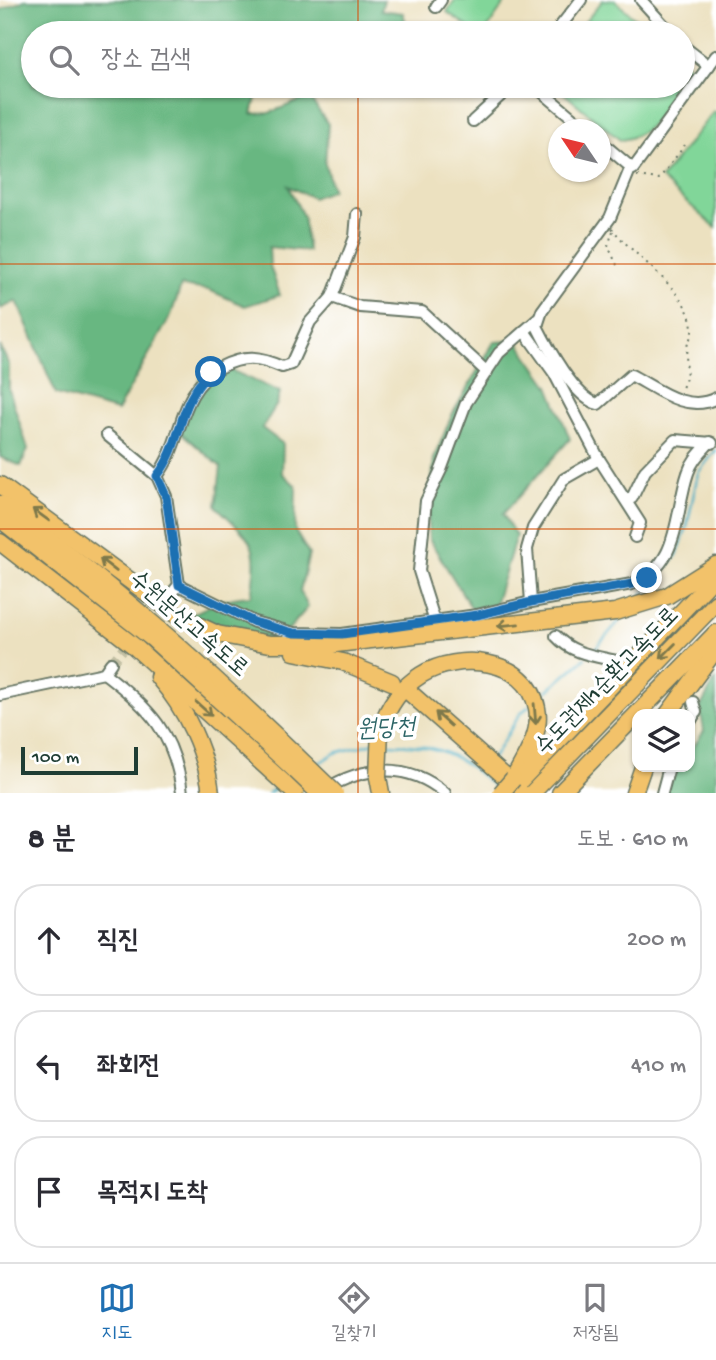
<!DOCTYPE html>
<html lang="ko">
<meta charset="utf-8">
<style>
:root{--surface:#fff;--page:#f2f2f3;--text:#2b2b33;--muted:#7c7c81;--line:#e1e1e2;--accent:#1f6fb2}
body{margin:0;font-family:"Gochi Hand","Poor Story",sans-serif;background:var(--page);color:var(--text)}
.controls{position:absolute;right:21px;bottom:21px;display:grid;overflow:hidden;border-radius:14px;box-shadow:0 2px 5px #0004}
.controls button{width:63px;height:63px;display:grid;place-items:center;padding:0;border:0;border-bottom:2px solid var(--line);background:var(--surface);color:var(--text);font:35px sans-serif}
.compass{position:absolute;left:548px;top:119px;width:63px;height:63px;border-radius:50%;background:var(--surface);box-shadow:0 2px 5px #0004;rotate:305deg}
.scale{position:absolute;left:21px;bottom:18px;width:117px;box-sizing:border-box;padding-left:7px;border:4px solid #1f3d34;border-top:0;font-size:19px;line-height:24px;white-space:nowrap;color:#1f3d34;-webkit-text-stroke:5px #fff;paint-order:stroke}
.stop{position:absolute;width:21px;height:21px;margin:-16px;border:5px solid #1f6fb2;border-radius:50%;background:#fff}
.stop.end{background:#1f6fb2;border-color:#fff;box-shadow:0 2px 7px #0008}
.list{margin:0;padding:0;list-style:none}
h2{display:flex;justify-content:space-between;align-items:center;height:91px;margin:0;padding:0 28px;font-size:30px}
h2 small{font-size:23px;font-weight:400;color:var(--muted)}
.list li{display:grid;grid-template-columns:46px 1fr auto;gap:21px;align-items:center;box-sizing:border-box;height:112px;margin:0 14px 14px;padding:0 14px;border:2px solid var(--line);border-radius:28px}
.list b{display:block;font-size:26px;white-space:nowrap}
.list em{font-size:23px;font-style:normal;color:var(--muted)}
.icon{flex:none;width:38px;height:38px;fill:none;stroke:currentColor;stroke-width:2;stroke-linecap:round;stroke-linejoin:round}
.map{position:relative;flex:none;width:716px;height:793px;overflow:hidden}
.search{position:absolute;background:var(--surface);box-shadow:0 2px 5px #0004;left:21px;right:21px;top:21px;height:77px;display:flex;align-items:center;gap:18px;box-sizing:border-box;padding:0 24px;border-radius:38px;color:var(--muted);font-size:26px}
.sheet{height:469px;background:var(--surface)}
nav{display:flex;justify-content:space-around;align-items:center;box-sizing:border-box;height:98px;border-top:2px solid var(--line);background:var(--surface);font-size:19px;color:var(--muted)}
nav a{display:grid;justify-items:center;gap:4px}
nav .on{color:var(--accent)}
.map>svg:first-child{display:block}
.green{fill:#81d699;stroke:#508a66;stroke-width:2}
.forest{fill:#68b781;stroke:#447a5a;stroke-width:2}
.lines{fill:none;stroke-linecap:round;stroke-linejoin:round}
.stream{stroke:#46aec5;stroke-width:2.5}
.minor-tunnel{stroke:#c3c0a4;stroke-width:10;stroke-dasharray:10 5;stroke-linecap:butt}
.minor-casing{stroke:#677665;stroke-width:14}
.highway-casing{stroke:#677665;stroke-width:19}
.path{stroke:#677665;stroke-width:2;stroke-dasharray:2 5;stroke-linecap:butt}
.minor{stroke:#fff;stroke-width:10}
.highway{stroke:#f2c26a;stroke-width:16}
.highway-bridge-casing{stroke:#677665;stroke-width:19;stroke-linecap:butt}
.highway-bridge{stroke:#f2c26a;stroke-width:16}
.oneway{stroke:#7e794c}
.route{stroke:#1f6fb2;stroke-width:9}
.grid{fill:none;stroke:#d45610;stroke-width:2;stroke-opacity:0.55}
.labels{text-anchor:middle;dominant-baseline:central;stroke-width:7;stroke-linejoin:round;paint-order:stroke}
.street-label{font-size:23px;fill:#1f3d34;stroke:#fff}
.water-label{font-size:24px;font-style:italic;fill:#2d6567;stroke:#fff}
</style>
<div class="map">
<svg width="716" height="793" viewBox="0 0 716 793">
<rect width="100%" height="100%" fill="#fff"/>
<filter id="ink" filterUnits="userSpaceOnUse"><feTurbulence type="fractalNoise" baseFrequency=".0143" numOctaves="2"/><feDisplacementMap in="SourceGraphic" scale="14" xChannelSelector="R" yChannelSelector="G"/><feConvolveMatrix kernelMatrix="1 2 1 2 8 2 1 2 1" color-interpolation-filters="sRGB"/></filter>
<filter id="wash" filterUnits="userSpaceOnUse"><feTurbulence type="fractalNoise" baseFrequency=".00686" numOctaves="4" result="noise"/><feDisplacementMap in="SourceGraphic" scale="28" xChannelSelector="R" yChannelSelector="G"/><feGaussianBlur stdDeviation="1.57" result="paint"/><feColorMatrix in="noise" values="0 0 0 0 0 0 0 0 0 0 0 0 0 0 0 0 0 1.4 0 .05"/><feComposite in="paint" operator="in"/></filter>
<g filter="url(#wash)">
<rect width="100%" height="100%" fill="#ece1c0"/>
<!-- green -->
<g class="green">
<polygon points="455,0 507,0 484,33 477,33 447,12"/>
<polygon points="603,0 614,0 652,33 576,33"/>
<path d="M683,61L692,69C679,96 652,137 620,140L555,86H683Z"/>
<polygon points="714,111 716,112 716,228 661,179"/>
</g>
<!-- forest -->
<g class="forest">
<polygon points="25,0 384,0 381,10 403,13 409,33 33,33 33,86 259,86 252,114 269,113 309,97 328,124 325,163 332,190 313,198 288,186 303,216 308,251 269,247 270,266 280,295 245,306 209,290 181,286 171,315 117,411 56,394 17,301 0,309 0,10"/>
<polygon points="517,341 549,386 570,439 503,514 516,536 495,605 472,609 429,539 428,523 434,458 452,415 494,342"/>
<polygon points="0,346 9,365 9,390 28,449 21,466 0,457"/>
<path d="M206,363L226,368L280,392L277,404L262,428L283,444L282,473L296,486L295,531L309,554L300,591L308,607L290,628L273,640L183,619C206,607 224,597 251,596C259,542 255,544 216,506L221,467L179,431Z"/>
<polygon points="716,678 716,793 662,793 680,767 690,767 690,752 704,731 700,708"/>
</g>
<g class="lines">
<!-- stream -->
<g class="stream">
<polyline points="639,598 677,555 687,527 698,473 716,450"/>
<polyline points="593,651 623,617"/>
<polyline points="547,691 585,658"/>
<path d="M385,744C441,745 455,752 497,789"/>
<polyline points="493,758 520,714 529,706"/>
<polyline points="316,765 335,753 374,743"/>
<polyline points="268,793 280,786"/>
</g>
</g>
</g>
<g filter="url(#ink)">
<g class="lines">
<!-- minor-tunnel -->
<polyline class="minor-tunnel" points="111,663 132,639"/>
<defs>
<g id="minor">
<polyline points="641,0 671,33"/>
<polyline points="436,7 441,0"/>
<polyline points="555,33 581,0"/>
<polyline points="683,46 709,66"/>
<polyline points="535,86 587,130"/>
<polyline points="473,121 511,86"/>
<polyline points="600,141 633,169 716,56"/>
<path d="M631,167L610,218L542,311L537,326C548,348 575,398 598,404L631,375C656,388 687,414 716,398"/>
<polyline points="332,297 360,307 422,312 487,372"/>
<polyline points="524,331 554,373 599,459 640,523 635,537"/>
<polyline points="107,435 157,476 166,496 179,585"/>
<path d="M157,476C185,440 176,392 221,367C244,355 259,357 282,367L291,364L310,322L332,297L355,237L357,214"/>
<polyline points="627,500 632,498 645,471 675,440 712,443"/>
<path d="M166,600L179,585L254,622L294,633L342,634L477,615L531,602L632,584C681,565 674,514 688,473C692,460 701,452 710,442"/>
<polyline points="531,602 527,549 533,528 564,479 599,459"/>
<polyline points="435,622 419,571 426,501 441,470 466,403 499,353 538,319"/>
<path d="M556,636C572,654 595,656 617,661"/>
<path d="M104,673C150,708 175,734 182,793"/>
<polyline points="0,695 104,673 111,663"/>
<polyline points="690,722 696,712 693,702"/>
<path d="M324,790C363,766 407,761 445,793"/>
<polyline points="662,793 669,767"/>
</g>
<g id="highway">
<polyline points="0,485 178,616 217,634 270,644 336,644 615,612 667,596 716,565"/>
<path d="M0,504C110,581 209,671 306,765"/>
<polyline points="0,519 154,640 296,771"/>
<polyline points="0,542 134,646 295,793"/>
<polyline points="294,652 343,662 392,682"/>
<path d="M158,677C186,709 206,751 211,793"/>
<polyline points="409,692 519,789"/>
<polyline points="668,714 716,649"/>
<path d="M380,729C389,705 400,688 421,675C457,652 527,657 537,708C542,733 525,758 514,778"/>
<polyline points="378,777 381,793"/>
<polyline points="518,783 716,576"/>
<polyline points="532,793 716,603"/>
<polyline points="560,793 716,633"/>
<polyline points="634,793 643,767"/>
</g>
</defs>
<!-- minor casing -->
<use href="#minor" class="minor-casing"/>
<!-- highway casing -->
<use href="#highway" class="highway-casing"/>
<!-- path -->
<g class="path">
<polyline points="637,176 659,179 685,145"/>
<path d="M612,228C633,257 693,292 692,331C692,337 688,341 687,347C684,362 691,374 681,389"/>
<polyline points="613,231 608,246 617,265"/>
</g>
<!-- minor -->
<use href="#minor" class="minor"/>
<!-- highway -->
<use href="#highway" class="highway"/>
<defs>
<g id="highway-bridge">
<polyline points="306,765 335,793"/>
<polyline points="296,771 319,793"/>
<polyline points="378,777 380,729"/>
<polyline points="501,793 513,779"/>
</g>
</defs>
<!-- highway-bridge casing -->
<use href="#highway-bridge" class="highway-bridge-casing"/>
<!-- highway-bridge -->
<use href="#highway-bridge" class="highway-bridge"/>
</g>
<!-- one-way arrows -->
<defs><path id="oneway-shaft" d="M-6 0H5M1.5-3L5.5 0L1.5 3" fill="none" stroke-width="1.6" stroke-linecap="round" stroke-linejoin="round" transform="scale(1.75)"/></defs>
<g class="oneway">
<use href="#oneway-shaft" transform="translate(41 515) rotate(-144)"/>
<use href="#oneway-shaft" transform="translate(108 565) rotate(-142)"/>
<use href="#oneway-shaft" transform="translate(508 625) rotate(174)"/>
<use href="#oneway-shaft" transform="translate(668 651) rotate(135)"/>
<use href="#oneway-shaft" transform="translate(204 709) rotate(42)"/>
<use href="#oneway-shaft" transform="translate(535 714) rotate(85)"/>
<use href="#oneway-shaft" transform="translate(443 719) rotate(-138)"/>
</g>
</g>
<g class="lines" filter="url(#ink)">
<!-- route -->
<path class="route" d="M211,372C176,403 184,442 157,476L166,496L179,585L254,622L294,633L342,634L477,615L531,602L632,584L647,578"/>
</g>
<!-- grid -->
<path class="grid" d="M358,0V33M358,86V793M0,264H716M0,529H716"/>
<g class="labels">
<!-- street labels -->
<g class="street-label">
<text transform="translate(188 625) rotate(41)">수원문산고속도로</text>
<text transform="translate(608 682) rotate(-46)">수도권제1순환고속도로</text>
</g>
<!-- water labels -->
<g class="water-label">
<text transform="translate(386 730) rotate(-3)">원당천</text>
</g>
</g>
</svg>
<div class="controls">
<button><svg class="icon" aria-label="layers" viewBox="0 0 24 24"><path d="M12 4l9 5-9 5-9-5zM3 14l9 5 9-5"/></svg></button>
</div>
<svg class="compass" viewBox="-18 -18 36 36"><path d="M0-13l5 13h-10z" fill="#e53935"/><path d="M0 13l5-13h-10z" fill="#7c7c81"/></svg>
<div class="scale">100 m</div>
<div class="stop" style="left:211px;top:372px"></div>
<div class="stop end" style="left:647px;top:578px"></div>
<div class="search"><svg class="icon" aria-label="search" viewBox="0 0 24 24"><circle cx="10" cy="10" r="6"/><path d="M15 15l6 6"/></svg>장소 검색</div>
</div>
<section class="sheet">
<h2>8 분<small>도보 · 610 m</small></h2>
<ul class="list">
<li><svg class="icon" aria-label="ahead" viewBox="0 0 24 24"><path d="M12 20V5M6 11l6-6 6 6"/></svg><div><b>직진</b></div><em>200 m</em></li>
<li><svg class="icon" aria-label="left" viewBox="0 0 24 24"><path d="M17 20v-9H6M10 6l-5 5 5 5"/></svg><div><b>좌회전</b></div><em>410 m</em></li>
<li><svg class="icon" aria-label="arrive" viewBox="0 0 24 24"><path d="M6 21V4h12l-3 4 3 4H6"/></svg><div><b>목적지 도착</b></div></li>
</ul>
</section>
<nav>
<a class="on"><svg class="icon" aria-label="map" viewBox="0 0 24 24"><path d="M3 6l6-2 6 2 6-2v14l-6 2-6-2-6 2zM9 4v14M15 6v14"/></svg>지도</a>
<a><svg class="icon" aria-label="directions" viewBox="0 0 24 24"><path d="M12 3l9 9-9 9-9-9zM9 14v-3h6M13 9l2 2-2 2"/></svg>길찾기</a>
<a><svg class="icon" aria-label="saved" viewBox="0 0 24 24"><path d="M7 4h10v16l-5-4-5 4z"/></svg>저장됨</a>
</nav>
